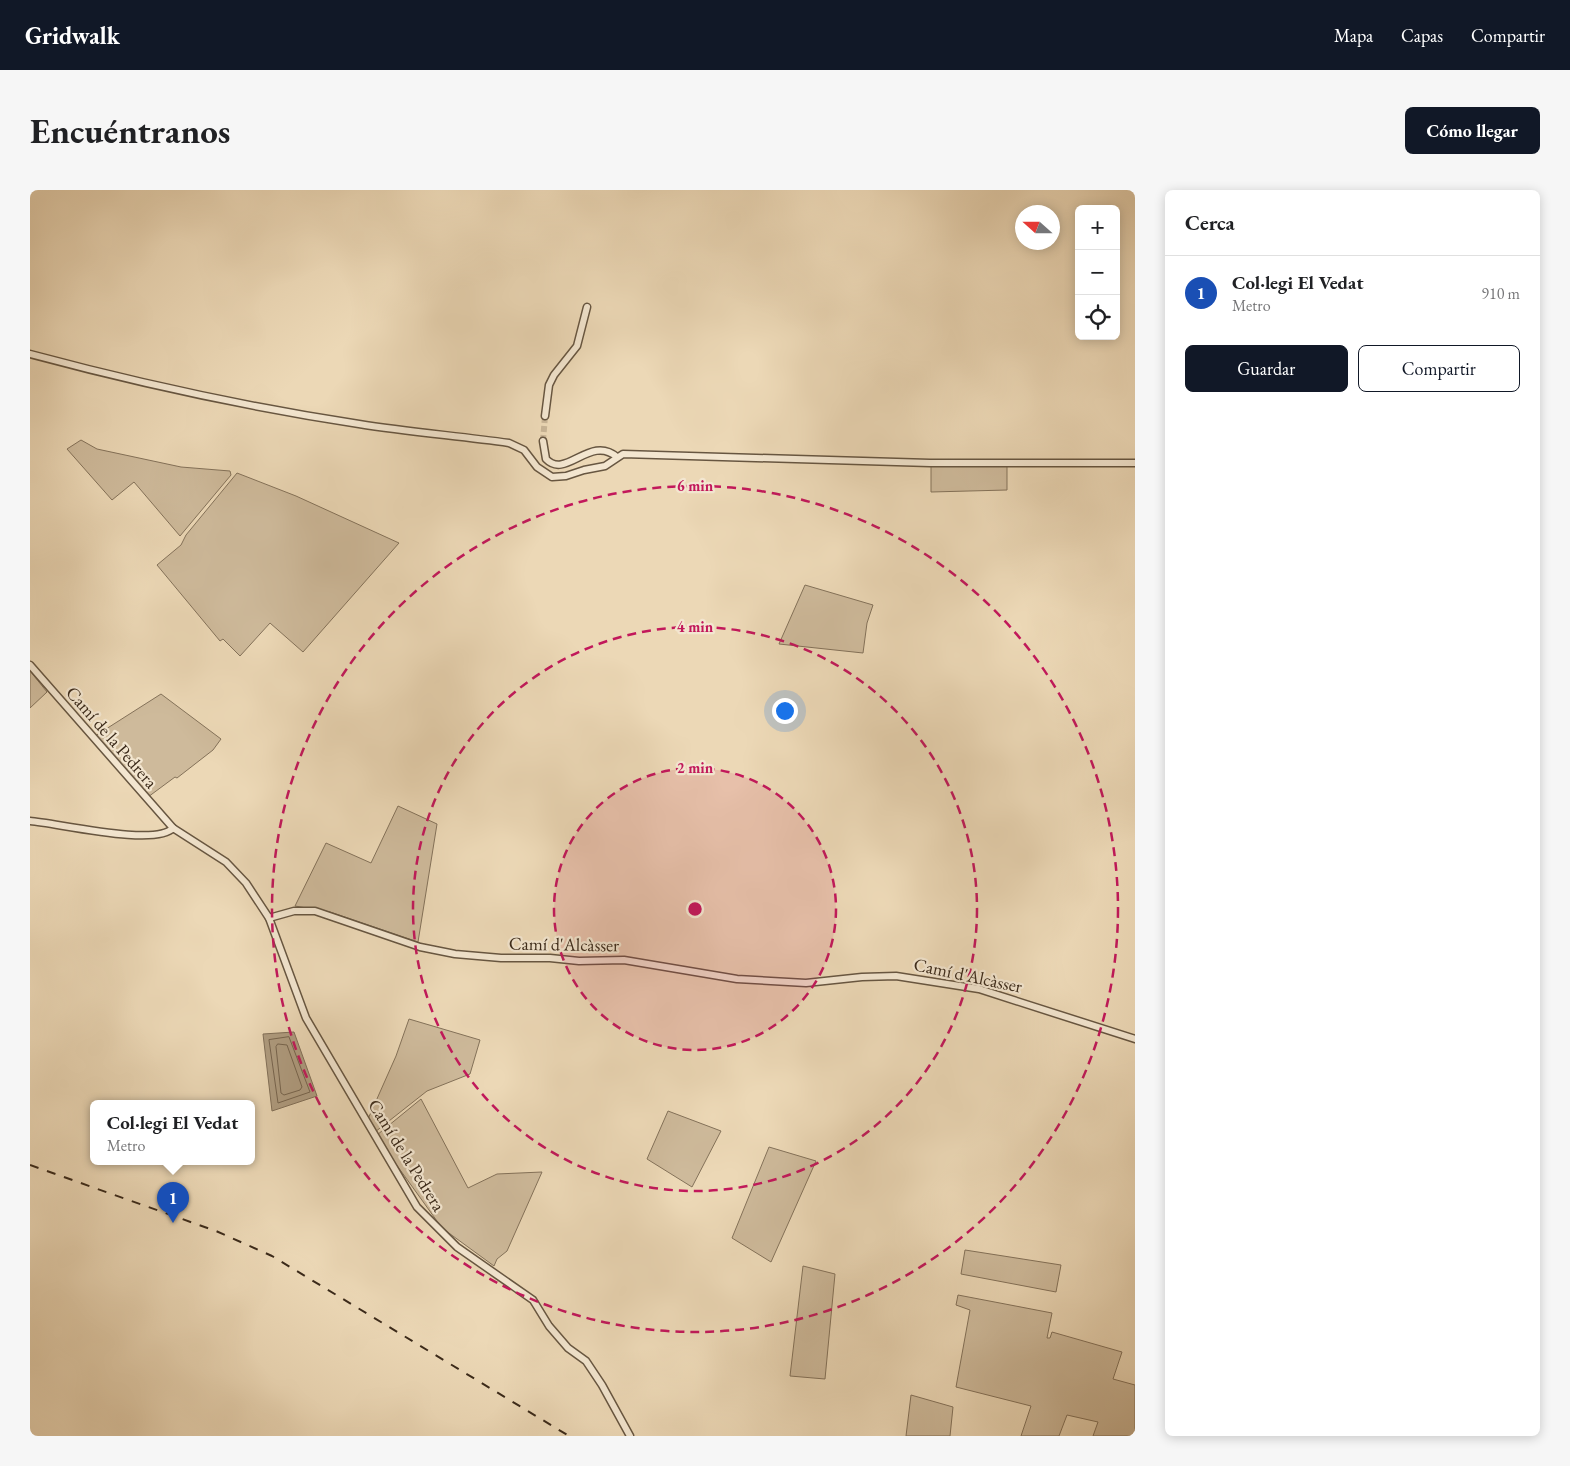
<!DOCTYPE html>
<html lang="es">
<meta charset="utf-8">
<style>
:root{--surface:#fff;--page:#f6f6f6;--text:#202124;--muted:#757577;--line:#e0e0e0;--accent:#111827}
body{margin:0;font-family:"EB Garamond",serif;background:var(--page);color:var(--text)}
.controls{position:absolute;right:15px;top:15px;display:grid;overflow:hidden;border-radius:8px;box-shadow:0 2px 12px #0003}
.controls button{width:45px;height:45px;display:grid;place-items:center;padding:0;border:0;border-bottom:1px solid var(--line);background:var(--surface);color:var(--text);font:25px sans-serif}
.compass{position:absolute;left:985px;top:15px;width:45px;height:45px;border-radius:50%;background:var(--surface);box-shadow:0 2px 12px #0003;rotate:291deg}
.you{position:absolute;left:754px;top:520px;width:18px;height:18px;margin:-12px;border:4px solid #fff;border-radius:50%;background:#1a73e8;box-shadow:0 0 0 8px #1a73e833}
.badge{display:grid;place-items:center;width:32px;height:32px;border-radius:50%;background:var(--accent);color:#fff;font-size:16px;font-weight:700}
.pin{position:absolute;translate:-50% -41px;filter:drop-shadow(0 1px 2px #0008)}
.pin::after{content:'';position:absolute;top:26px;width:18px;height:15px;background:inherit;clip-path:polygon(0 0,100% 0,50% 100%)}
.popup{position:absolute;left:60px;top:910px;width:165px;height:65px;box-sizing:border-box;display:grid;place-content:center;border-radius:8px;background:var(--surface);filter:drop-shadow(0 1px 4px #0005);font-size:16px;white-space:nowrap;color:var(--muted)}
.popup b{font-size:19px;color:var(--text)}
.popup::after{content:'';position:absolute;left:50%;top:100%;margin-left:-10px;border:10px solid transparent;border-top-color:var(--surface)}
.list{margin:0;padding:0;list-style:none}
h2{display:flex;justify-content:space-between;align-items:center;height:65px;margin:0;padding:0 20px;font-size:21px}
h2 small{font-size:16px;font-weight:400;color:var(--muted)}
.list li{display:grid;grid-template-columns:32px 1fr auto;gap:15px;align-items:center;box-sizing:border-box;height:75px;padding:0 20px;border-top:1px solid var(--line)}
.list b{display:block;font-size:19px;white-space:nowrap}
.list p{margin:0;font-size:16px;white-space:nowrap;color:var(--muted)}
.list em{font-size:16px;font-style:normal;color:var(--muted)}
.actions{display:flex;gap:10px;padding:15px 20px}
.actions a{flex:1;padding:11px 0;border:1px solid var(--accent);border-radius:8px;text-align:center;font-size:18px;color:var(--accent)}
.actions .main{background:var(--accent);color:#fff}
.icon{flex:none;width:28px;height:28px;fill:none;stroke:currentColor;stroke-width:2;stroke-linecap:round;stroke-linejoin:round}
.map{position:relative;flex:none;width:1105px;height:1246px;overflow:hidden;border-radius:8px}
header{display:flex;align-items:center;gap:30px;box-sizing:border-box;height:70px;padding:0 25px;background:var(--accent);color:#fff}
header strong{font-size:24px}
nav{display:flex;gap:28px;margin-inline-start:auto;font-size:18px}
.intro{display:flex;align-items:center;justify-content:space-between;box-sizing:border-box;height:120px;padding:0 30px}
h1{margin:0;font-size:35px}
.button{padding:12px 22px;border-radius:8px;background:var(--accent);color:#fff;font-size:18px;font-weight:700}
main{display:flex;gap:30px;padding:0 30px}
aside{flex:1;background:var(--surface);border-radius:8px;box-shadow:0 2px 12px #0003}
.map>svg:first-child{display:block}
.green{fill:#ceba9b;stroke:#84725a}
.water{fill:#b09d81;stroke:#816f58}
.lines{fill:none;stroke-linecap:round;stroke-linejoin:round}
.shore{stroke:#76644e;stroke-width:1}
.street-tunnel{stroke:#c9b597;stroke-width:6;stroke-dasharray:6 3;stroke-linecap:butt}
.street-casing{stroke:#675641;stroke-width:9}
.street{stroke:#f3e6d0;stroke-width:6}
.rail{stroke:#3b2a1a;stroke-width:2;stroke-dasharray:9 9;stroke-linecap:butt}
.ring{fill:none;stroke:#c2185b;stroke-width:2.5;stroke-dasharray:9 6}
.labels{text-anchor:middle;dominant-baseline:central;stroke-width:4.5;stroke-linejoin:round;paint-order:stroke}
.street-label{font-size:18px;fill:#3b2a1a;stroke:#f3e6d0}
.centre{fill:#c2185b;stroke:#f3e6d0;stroke-width:2.5}
.ring-label{font-size:15px;text-anchor:middle;font-weight:bold;fill:#c2185b;stroke:#f3e6d0;stroke-width:4.5;stroke-linejoin:round;paint-order:stroke}
</style>
<header>
<strong>Gridwalk</strong>
<nav><a>Mapa</a><a>Capas</a><a>Compartir</a></nav>
</header>
<div class="intro"><h1>Encuéntranos</h1><a class="button">Cómo llegar</a></div>
<main>
<div class="map">
<svg width="1105" height="1246" viewBox="0 0 1105 1246">
<rect width="100%" height="100%" fill="#ecd8b6"/>
<filter id="stains"><feTurbulence type="fractalNoise" baseFrequency=".004" numOctaves="4"/><feColorMatrix values="0 0 0 0 .2 0 0 0 0 .09 0 0 0 0 .02 0 0 0 .5 -.17"/></filter>
<radialGradient id="worn" r=".72"><stop offset=".6" stop-color="#630" stop-opacity="0"/><stop offset="1" stop-color="#630" stop-opacity=".3"/></radialGradient>
<!-- green -->
<g class="green">
<polygon points="51,250 67,259 151,277 200,281 201,285 150,346 104,292 82,310 37,259"/>
<polygon points="901,276 977,276 977,300 901,302"/>
<polygon points="207,283 266,306 369,353 273,462 240,433 210,466 193,449 190,451 127,375 151,355 156,345"/>
<polygon points="775,395 843,415 837,433 833,463 749,454"/>
<polygon points="0,481 17,502 0,518"/>
<polygon points="131,504 191,549 183,560 147,588 145,587 118,607 65,546"/>
<polygon points="368,616 407,634 388,752 300,722 265,716 296,653 341,673"/>
<polygon points="379,829 450,850 440,884 397,901 345,942 338,929 366,866"/>
<polygon points="391,909 438,998 467,984 512,982 477,1061 467,1069 464,1076 412,1038 363,970 347,945"/>
<polygon points="638,921 691,941 662,997 617,969"/>
<polygon points="739,957 786,971 741,1072 702,1048"/>
<polygon points="935,1060 1031,1075 1026,1102 931,1084"/>
<polygon points="773,1076 805,1084 795,1189 760,1186"/>
<polygon points="928,1105 1022,1123 1017,1148 1020,1148 1022,1142 1092,1162 1083,1189 1105,1195 1105,1246 1063,1246 1068,1232 1037,1225 1029,1246 991,1246 1001,1216 926,1197 940,1120 926,1115"/>
<polygon points="881,1205 923,1217 920,1246 876,1246"/>
</g>
<!-- water -->
<polygon class="water" points="264,842 287,906 242,921 233,844"/>
<g class="lines">
<!-- shore -->
<g class="shore">
<polygon points="259,847 280,902 248,913 239,850"/>
<polygon points="248,854 257,855 272,897 270,900 254,905 251,903 246,857"/>
</g>
<!-- street-tunnel -->
<polyline class="street-tunnel" points="513,251 515,226"/>
<defs>
<g id="street">
<path d="M0,164C108,193 218,217 329,234C379,242 429,246 479,253L494,260L507,277L522,287L536,286L554,280L575,276L593,264L900,273H1105"/>
<polyline points="515,226 519,195 524,185 547,156 557,117"/>
<path d="M513,251L516,269C536,290 560,244 587,267"/>
<polyline points="0,475 143,638"/>
<path d="M0,631C27,633 126,657 143,638L196,672L216,693L239,728L276,828L387,1017L427,1057L503,1110L519,1136L538,1158L556,1171L572,1195L600,1246"/>
<polyline points="239,728 264,721 285,721 390,757 425,764 471,768 520,768 549,771 594,770 707,789 776,793 832,787 866,786 949,799 1105,849"/>
</g>
</defs>
<!-- street casing -->
<use href="#street" class="street-casing"/>
<!-- street -->
<use href="#street" class="street"/>
<!-- rail -->
<polyline class="rail" points="0,975 186,1041 242,1066 539,1246"/>
</g>
<!-- distance rings -->
<circle cx="665" cy="719" r="141" fill="#c2185b" fill-opacity=".12"/>
<g class="ring">
<circle cx="665" cy="719" r="141"/>
<circle cx="665" cy="719" r="282"/>
<circle cx="665" cy="719" r="423"/>
</g>
<g class="labels">
<!-- street labels -->
<g class="street-label">
<text transform="translate(82 547) rotate(49)">Camí de la Pedrera</text>
<text transform="translate(534 754) rotate(1)">Camí d'Alcàsser</text>
<text transform="translate(938 785) rotate(12)">Camí d'Alcàsser</text>
<text transform="translate(377 965) rotate(58)">Camí de la Pedrera</text>
</g>
</g>
<circle cx="665" cy="719" r="8" class="centre"/>
<g class="ring-label">
<text x="665" y="301">6 min</text>
<text x="665" y="442">4 min</text>
<text x="665" y="583">2 min</text>
</g>
<rect width="100%" height="100%" filter="url(#stains)"/>
<rect width="100%" height="100%" fill="url(#worn)"/>
</svg>
<div class="controls">
<button>+</button>
<button>−</button>
<button><svg class="icon" aria-label="locate" viewBox="0 0 24 24"><circle cx="12" cy="12" r="6"/><path d="M12 2v4M12 18v4M2 12h4M18 12h4"/></svg></button>
</div>
<svg class="compass" viewBox="-18 -18 36 36"><path d="M0-13l5 13h-10z" fill="#e53935"/><path d="M0 13l5-13h-10z" fill="#757577"/></svg>
<div class="you"></div>
<div class="pin badge" style="left:143px;top:1033px;background:#1a4fb4">1</div>
<div class="popup"><b>Col·legi El Vedat</b>Metro</div>
</div>
<aside>
<h2>Cerca<small></small></h2>
<ul class="list">
<li><span class="badge" style="background:#1a4fb4">1</span><div><b>Col·legi El Vedat</b><p>Metro</p></div><em>910 m</em></li>
</ul>
<div class="actions"><a class="main">Guardar</a><a>Compartir</a></div>
</aside>
</main>
